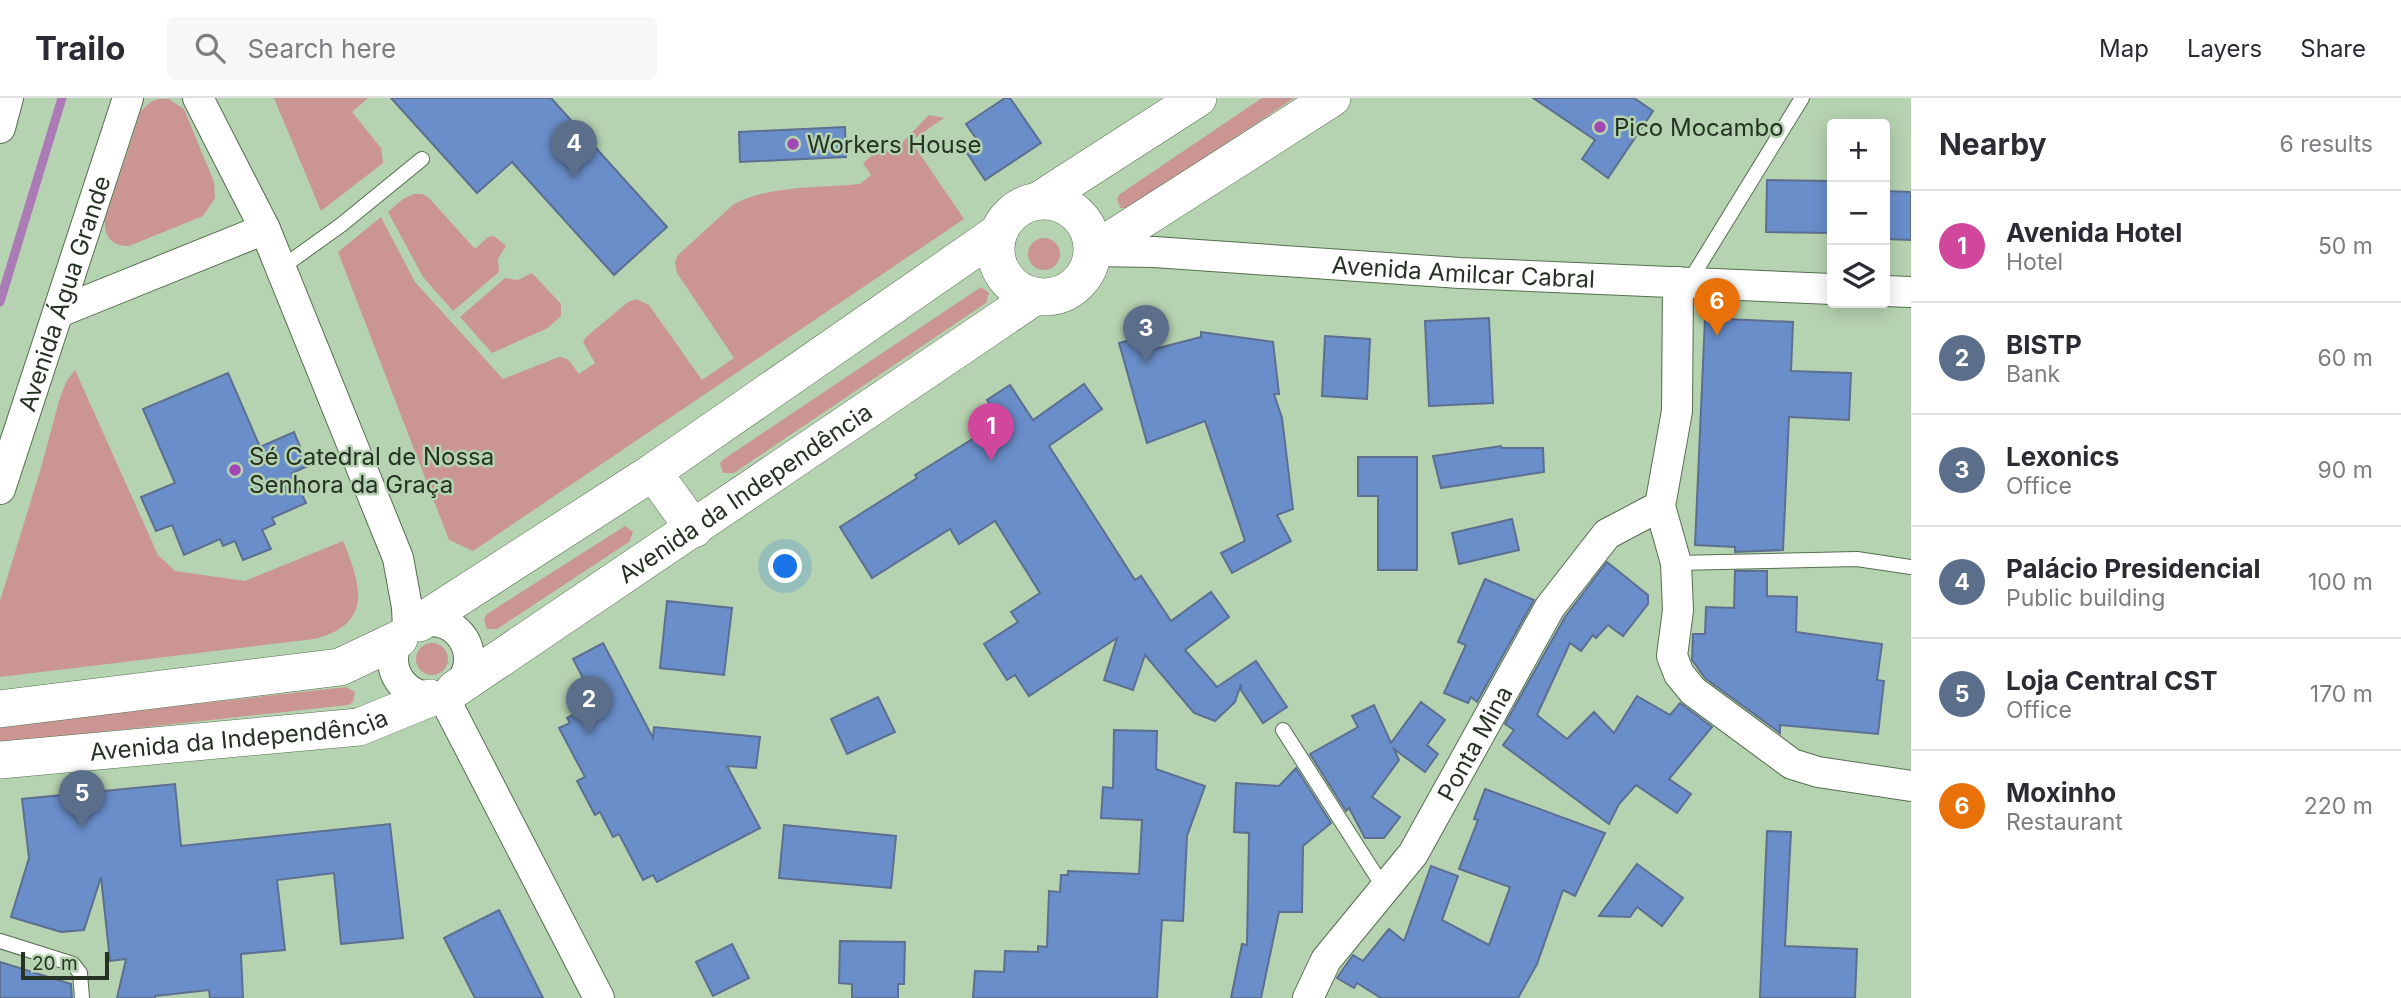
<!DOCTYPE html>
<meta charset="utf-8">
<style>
:root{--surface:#fff;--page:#f7f7f7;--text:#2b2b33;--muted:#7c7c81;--line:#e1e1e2;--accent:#0f766e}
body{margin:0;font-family:Inter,sans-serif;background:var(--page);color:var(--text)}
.controls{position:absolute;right:21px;top:21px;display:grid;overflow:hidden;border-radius:7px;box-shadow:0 4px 18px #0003}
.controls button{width:63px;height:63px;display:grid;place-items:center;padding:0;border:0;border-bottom:2px solid var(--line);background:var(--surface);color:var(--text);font:35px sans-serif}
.scale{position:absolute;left:21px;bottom:18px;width:88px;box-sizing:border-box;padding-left:7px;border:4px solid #263224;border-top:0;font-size:19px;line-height:24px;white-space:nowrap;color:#263224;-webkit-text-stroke:5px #b6d3b1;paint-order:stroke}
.you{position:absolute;left:786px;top:469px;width:24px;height:24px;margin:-18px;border:5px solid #fff;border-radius:50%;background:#1a73e8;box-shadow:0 0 0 10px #1a73e833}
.badge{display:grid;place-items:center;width:46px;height:46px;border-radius:50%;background:var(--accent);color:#fff;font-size:23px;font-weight:700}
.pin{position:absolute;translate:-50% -58px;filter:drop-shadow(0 2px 4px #0008)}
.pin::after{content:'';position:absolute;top:37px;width:24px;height:21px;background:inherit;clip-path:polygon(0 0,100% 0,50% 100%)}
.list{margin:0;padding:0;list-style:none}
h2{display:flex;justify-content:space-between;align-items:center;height:91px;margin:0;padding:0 28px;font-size:30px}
h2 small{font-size:23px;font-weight:400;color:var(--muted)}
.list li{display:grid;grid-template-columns:46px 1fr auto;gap:21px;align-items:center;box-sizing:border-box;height:112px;padding:0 28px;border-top:2px solid var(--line)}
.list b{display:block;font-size:26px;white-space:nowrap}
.list p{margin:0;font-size:23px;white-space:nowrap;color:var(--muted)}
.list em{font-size:23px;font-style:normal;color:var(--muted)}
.icon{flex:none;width:38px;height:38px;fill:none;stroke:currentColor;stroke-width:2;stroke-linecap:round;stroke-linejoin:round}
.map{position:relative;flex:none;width:1911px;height:900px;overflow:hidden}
header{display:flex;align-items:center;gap:42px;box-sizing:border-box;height:98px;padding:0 35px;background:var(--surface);border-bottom:2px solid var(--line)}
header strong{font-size:33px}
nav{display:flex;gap:38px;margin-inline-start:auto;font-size:24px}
.search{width:490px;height:63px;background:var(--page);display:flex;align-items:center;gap:18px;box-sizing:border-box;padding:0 24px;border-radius:7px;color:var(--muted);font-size:26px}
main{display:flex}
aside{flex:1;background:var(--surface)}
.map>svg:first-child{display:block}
.green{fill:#ca9593}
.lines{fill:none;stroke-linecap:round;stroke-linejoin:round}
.stream{stroke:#ab7bb6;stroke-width:9}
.building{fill:#6a8eca;stroke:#5c6f90;stroke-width:2}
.service-casing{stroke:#546e4f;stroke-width:16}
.minor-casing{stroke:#546e4f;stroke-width:32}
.tertiary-casing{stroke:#546e4f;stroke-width:38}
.service{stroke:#fff;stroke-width:14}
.minor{stroke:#fff;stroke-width:30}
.tertiary{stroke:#fff;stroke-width:37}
.poi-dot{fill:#a148b4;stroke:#b6d3b1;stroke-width:2.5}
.labels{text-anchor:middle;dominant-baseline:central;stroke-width:5;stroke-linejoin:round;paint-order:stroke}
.poi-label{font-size:24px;fill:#263224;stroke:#b6d3b1;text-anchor:start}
.street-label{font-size:24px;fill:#263224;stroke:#b6d3b1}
</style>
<header>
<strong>Trailo</strong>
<div class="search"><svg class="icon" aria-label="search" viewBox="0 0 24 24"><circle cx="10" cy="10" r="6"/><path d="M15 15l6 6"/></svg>Search here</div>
<nav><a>Map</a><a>Layers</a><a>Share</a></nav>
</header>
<main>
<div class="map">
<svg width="1911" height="900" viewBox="0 0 1911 900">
<rect width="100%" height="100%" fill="#b6d3b1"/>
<!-- green -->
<g class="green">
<polygon points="274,0 368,0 352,14 381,50 383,65 321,113"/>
<polygon points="1262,0 1294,0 1130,110 1120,110 1117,100 1120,96"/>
<path d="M159,1H169L184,11L214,84L215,100L203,118L129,148C113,149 103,138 105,122L141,13L152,3Z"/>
<path d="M929,17L944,20L911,43L964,121L473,453L449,442L338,154L381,119L415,184L503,281L559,259C570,259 573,269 579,276L595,265L583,244L586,239L628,204L636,201L649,207L702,282L734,260L677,175L675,164L678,157L734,106C771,87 819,90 860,86L871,77L863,65L882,49L891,56Z"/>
<polygon points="414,96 422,96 429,100 475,151 488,139 494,138 506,148 498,161 499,174 453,213 423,179 388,114 403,101"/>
<circle cx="1044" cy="156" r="16"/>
<polygon points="532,175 561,206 561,218 548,230 492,255 460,219 505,180 518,182"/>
<polygon points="981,189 989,195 986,205 734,375 723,375 720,365 724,361"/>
<path d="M75,272L158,457L175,473L245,483L343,443C361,487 374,526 314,541L0,579V503L41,370L59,303L66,284Z"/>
<polygon points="625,428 633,434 629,444 497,531 487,531 484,521 487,516"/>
<circle cx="432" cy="561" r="16"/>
<polygon points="346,589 355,594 353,604 348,607 0,645 0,628"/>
</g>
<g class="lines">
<!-- stream -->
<polyline class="stream" points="0,204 62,0"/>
</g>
<!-- building -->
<g class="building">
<polygon points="391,0 551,0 667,129 614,177 512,64 477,95"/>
<polygon points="1005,0 1010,0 1041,45 985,82 967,55 980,46 966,26"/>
<polygon points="1533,0 1634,0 1653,13 1608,80 1582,61 1595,42"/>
<polygon points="845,29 846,59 740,64 739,34"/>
<polygon points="1767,82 1831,83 1832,135 1766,134"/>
<polygon points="1885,93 1911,94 1911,142 1885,141"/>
<polygon points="1489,220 1493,305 1429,308 1425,223"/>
<polygon points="1705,220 1793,224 1791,273 1851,275 1849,322 1789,319 1783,452 1735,454 1735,449 1695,447"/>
<polygon points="1201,234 1273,244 1279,296 1274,296 1282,320 1293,411 1277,417 1291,443 1232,475 1221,455 1245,443 1205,323 1147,345 1119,245 1147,238 1151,252 1201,239"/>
<polygon points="1325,238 1370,241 1367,301 1322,298"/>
<polygon points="228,275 260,349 294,334 308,368 292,375 306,405 272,420 275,426 262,432 271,451 243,462 235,443 223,448 220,441 184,457 172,427 156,433 141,399 175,385 143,311"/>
<polygon points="1084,286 1102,311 1049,348 1135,482 1141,478 1171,523 1211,494 1229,519 1185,552 1217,589 1256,563 1287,609 1263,625 1241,592 1241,586 1235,604 1215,623 1194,615 1145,557 1133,592 1104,582 1117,540 1029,598 1015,577 1007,582 984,546 1018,524 1011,514 1040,495 995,423 959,446 950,431 872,480 840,429 917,380 915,377 1001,323 987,302 1010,287 1033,322"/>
<polygon points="1501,348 1502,350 1543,350 1544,374 1441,390 1433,358"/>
<polygon points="1358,359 1417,359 1417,472 1378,472 1378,398 1358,398"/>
<polygon points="1512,421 1519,452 1459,466 1452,435"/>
<polygon points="1607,464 1648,497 1648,506 1623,538 1608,527 1596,540 1593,537 1581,553 1570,545 1537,617 1567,641 1594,614 1614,635 1637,598 1670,617 1680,605 1712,629 1669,681 1691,696 1677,715 1636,687 1619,706 1609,726 1503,647 1514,632 1505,626 1565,519"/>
<polygon points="1735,473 1767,473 1767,498 1797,499 1796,534 1882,546 1877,582 1884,583 1878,636 1780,627 1780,635 1705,580 1692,562 1693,536 1705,536 1706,509 1734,510"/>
<polygon points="1485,481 1534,502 1477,604 1471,599 1468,605 1444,595 1466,547 1458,544"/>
<polygon points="667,503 732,510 724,577 660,570"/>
<polygon points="603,545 653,640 654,629 760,639 756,670 727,668 760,730 657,784 653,777 643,782 619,736 613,739 600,714 595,717 577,683 585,679 559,630 570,625 567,620 596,605 573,561"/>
<polygon points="878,599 895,634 847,656 831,621"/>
<polygon points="1421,604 1445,622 1427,647 1438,656 1425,674 1394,651 1399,662 1372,699 1400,719 1384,740 1365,740 1349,710 1346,713 1310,656 1358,629 1352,618 1374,607 1391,645"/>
<polygon points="1114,632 1157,633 1156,671 1205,688 1187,738 1183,823 1162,822 1157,900 973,900 975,873 1004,874 1005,853 1038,854 1038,848 1047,849 1049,793 1060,794 1061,777 1068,777 1068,773 1139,776 1142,722 1101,720 1103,689 1113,690"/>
<polygon points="1296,670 1331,725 1303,748 1302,814 1279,814 1261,900 1231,900 1242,846 1247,847 1249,735 1234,734 1236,685 1279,688"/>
<polygon points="175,686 181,748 390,726 403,840 341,846 334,775 277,782 285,852 241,856 243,900 210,900 209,892 155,898 155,900 117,900 126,861 110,863 101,779 84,832 61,834 11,819 29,760 22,701"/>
<polygon points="1485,691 1605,735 1575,798 1563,792 1537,866 1518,900 1381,900 1357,885 1354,890 1337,880 1353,857 1363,863 1389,831 1404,843 1431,768 1458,778 1442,822 1489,847 1510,789 1459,771 1478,722 1474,721"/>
<polygon points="784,727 896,738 891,790 779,780"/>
<polygon points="1767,733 1791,734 1785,848 1857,851 1855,900 1760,900"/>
<polygon points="1637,766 1683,800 1662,828 1637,809 1630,819 1599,818"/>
<polygon points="499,812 543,900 475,900 444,840"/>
<polygon points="840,843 905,844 904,886 898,886 898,900 852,900 852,886 839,885"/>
<polygon points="732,846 749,880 713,898 696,864"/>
<polygon points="0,864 71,886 72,900 0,900"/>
</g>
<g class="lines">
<defs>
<g id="service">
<polyline points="281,170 341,127 422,61"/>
<polyline points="1689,184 1802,0"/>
<polyline points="1676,465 1857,461 1911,469"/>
<polyline points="1283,632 1384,790"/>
<polyline points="0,843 73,866 80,875 82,900"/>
</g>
<g id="minor">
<polyline points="198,0 265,131 398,460 407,509 408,531"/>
<polyline points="0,30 8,0"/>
<path id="s1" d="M1093,153L1154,154L1460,175L1832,191"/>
<polyline points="1678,184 1677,313 1660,408 1676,465 1678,512 1672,558 1679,576 1693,593 1792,666 1818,674 1911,688"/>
<polyline points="1885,193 1911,194"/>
<polyline points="59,214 265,131"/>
<path id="s2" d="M0,391L128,0"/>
<circle cx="431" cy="561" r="38"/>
<polyline points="443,598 599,900"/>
<path id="s3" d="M1308,900L1326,862L1413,756L1550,509L1607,436L1660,408"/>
</g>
<g id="tertiary">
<circle cx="1044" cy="151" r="48"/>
<polyline points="1038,103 1198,0"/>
<polyline points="1093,153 1332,0"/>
<polyline points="653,374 694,431"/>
<polyline points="419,525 653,374 999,134"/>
<path id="s4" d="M455,591L1034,199"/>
<polyline points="0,611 340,569 399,541"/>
<path id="s5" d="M0,662L359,629L430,600"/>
</g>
</defs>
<!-- service casing -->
<use href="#service" class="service-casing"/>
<!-- minor casing -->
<use href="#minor" class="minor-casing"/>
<!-- tertiary casing -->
<use href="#tertiary" class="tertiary-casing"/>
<!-- service -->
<use href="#service" class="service"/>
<!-- minor -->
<use href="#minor" class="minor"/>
<!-- tertiary -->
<use href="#tertiary" class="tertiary"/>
</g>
<!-- markers -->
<g class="poi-dot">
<circle cx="1600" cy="29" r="7"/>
<circle cx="793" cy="46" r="7"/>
<circle cx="235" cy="372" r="7"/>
</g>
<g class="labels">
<!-- poi labels -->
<g class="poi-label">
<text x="1614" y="29">Pico Mocambo</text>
<text x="807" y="46">Workers House</text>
<text x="249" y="358">Sé Catedral de Nossa<tspan x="249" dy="28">Senhora da Graça</tspan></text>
</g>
<!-- street labels -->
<g class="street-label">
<text stroke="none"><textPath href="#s1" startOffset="371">Avenida Amilcar Cabral</textPath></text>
<text stroke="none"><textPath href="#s2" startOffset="206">Avenida Água Grande</textPath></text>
<text stroke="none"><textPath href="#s4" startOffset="350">Avenida da Independência</textPath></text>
<text stroke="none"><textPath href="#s5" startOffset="240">Avenida da Independência</textPath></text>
<text stroke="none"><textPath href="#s3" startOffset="306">Ponta Mina</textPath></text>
</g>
</g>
</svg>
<div class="controls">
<button>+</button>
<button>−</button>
<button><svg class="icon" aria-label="layers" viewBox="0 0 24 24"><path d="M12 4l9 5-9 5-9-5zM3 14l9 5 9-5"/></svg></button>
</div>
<div class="scale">20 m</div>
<div class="you"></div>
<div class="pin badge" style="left:991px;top:363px;background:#d1479c">1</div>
<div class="pin badge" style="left:589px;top:636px;background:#5c6f8a">2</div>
<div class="pin badge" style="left:1146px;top:265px;background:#5c6f8a">3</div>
<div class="pin badge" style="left:574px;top:80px;background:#5c6f8a">4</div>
<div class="pin badge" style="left:82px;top:730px;background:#5c6f8a">5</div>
<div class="pin badge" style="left:1717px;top:238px;background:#e8710a">6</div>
</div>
<aside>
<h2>Nearby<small>6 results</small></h2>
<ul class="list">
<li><span class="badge" style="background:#d1479c">1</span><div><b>Avenida Hotel</b><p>Hotel</p></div><em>50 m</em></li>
<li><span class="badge" style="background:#5c6f8a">2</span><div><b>BISTP</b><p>Bank</p></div><em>60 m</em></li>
<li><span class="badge" style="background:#5c6f8a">3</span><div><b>Lexonics</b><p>Office</p></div><em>90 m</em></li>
<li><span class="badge" style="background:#5c6f8a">4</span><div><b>Palácio Presidencial</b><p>Public building</p></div><em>100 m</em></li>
<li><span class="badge" style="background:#5c6f8a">5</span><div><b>Loja Central CST</b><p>Office</p></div><em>170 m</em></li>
<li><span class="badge" style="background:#e8710a">6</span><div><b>Moxinho</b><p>Restaurant</p></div><em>220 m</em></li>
</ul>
</aside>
</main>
